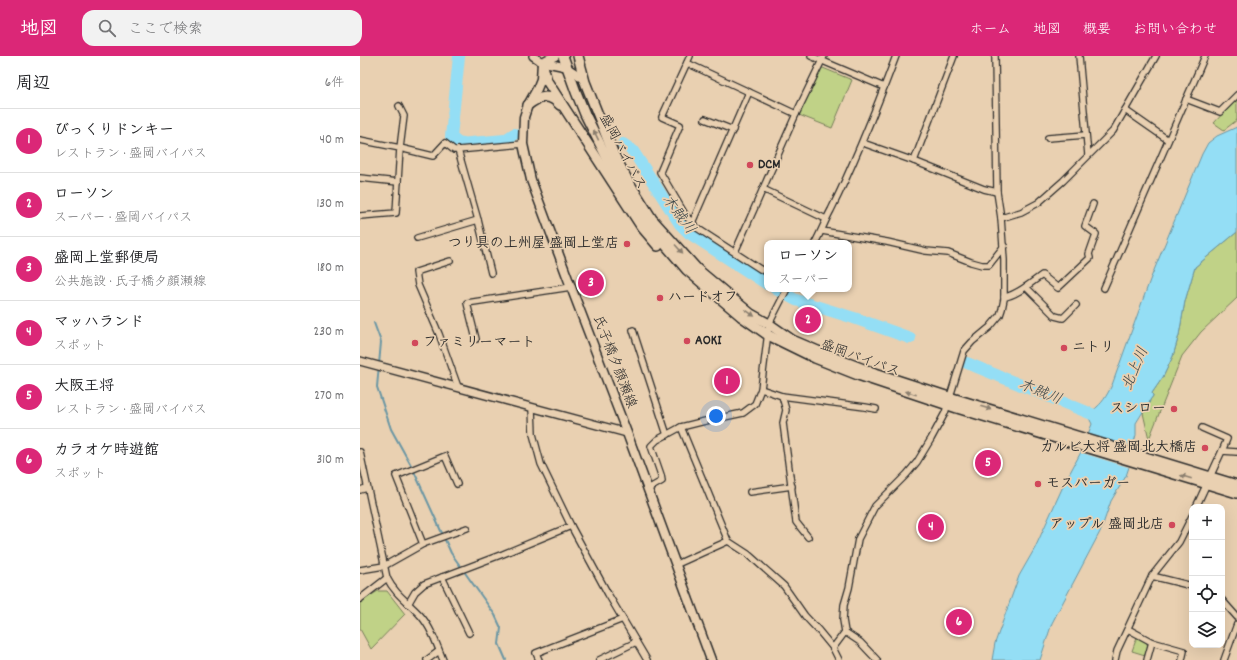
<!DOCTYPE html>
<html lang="ja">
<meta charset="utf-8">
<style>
:root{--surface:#fff;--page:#f2f2f2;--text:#202124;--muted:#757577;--line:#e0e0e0;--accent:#db2777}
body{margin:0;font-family:Dekko,"Klee One",sans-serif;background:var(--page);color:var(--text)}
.controls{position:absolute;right:12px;bottom:12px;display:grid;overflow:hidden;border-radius:8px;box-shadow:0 4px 16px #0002}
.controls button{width:36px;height:36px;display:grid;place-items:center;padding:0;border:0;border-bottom:1px solid var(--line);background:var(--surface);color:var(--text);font:20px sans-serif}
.you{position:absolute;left:356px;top:360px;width:14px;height:14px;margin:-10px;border:3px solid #fff;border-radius:50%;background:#1a73e8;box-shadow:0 0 0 6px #1a73e833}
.badge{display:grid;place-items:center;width:26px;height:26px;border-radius:50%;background:var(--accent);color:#fff;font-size:13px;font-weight:700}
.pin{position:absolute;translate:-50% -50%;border:2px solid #fff;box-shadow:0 1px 4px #0006}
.popup{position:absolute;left:404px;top:184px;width:88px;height:52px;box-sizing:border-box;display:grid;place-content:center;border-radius:8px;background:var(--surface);filter:drop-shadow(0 1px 3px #0005);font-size:13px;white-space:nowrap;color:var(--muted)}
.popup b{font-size:15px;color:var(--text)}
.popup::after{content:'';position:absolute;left:50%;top:100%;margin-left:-8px;border:8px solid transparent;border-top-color:var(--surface)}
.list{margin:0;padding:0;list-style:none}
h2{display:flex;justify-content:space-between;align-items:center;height:52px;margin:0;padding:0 16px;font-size:17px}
h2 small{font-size:13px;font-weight:400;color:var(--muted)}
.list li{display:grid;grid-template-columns:26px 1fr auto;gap:12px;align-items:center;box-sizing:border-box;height:64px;padding:0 16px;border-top:1px solid var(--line)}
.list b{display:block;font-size:15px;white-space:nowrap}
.list p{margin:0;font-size:13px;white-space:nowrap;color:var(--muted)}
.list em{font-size:13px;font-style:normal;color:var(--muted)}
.icon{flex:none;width:22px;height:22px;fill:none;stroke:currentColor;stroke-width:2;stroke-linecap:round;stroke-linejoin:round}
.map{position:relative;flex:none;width:877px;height:604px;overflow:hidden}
header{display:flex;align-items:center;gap:24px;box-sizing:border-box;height:56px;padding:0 20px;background:var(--accent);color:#fff}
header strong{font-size:19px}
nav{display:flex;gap:22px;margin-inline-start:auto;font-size:14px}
.search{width:280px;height:36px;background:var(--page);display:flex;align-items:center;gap:10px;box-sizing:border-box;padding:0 14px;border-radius:12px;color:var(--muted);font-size:15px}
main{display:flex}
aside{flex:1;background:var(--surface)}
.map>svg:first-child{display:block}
.green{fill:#c0d287;stroke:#767e59}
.water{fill:#94def5;stroke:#6a96a4}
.pier{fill:#e9d0b1}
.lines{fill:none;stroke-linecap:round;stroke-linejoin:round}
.stream{stroke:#6a96a4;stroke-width:2}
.river{stroke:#94def5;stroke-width:12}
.minor-casing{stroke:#2b2b2b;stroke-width:8}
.tertiary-casing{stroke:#2b2b2b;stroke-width:10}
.secondary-casing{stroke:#2b2b2b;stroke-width:11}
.trunk-casing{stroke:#2b2b2b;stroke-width:12}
.minor{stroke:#e9d0b1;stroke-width:5.5}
.tertiary{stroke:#e9d0b1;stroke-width:7}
.secondary{stroke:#e9d0b1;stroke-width:8}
.trunk{stroke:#e9d0b1;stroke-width:9}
.oneway{fill:#8a7e6e}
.poi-dot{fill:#d1495b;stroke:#e9d0b1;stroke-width:1.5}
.labels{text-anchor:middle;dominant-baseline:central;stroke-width:3.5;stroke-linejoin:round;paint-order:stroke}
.street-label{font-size:14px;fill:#2b2b2b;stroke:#e9d0b1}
.poi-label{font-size:14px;font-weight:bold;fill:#2b2b2b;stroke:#e9d0b1;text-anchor:start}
.water-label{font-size:15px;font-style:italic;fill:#3b4649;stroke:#e9d0b1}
</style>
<header>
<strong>地図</strong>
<div class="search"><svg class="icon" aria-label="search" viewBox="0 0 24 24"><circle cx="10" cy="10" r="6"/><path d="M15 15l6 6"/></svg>ここで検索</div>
<nav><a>ホーム</a><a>地図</a><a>概要</a><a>お問い合わせ</a></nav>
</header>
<main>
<aside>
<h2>周辺<small>6件</small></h2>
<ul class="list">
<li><span class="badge">1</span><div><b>びっくりドンキー</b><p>レストラン · 盛岡バイパス</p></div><em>40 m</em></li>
<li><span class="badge">2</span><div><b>ローソン</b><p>スーパー · 盛岡バイパス</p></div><em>130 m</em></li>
<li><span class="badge">3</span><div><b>盛岡上堂郵便局</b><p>公共施設 · 氏子橋夕顔瀬線</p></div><em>180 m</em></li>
<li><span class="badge">4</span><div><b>マッハランド</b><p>スポット</p></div><em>230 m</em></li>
<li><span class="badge">5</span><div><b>大阪王将</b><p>レストラン · 盛岡バイパス</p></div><em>270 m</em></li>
<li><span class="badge">6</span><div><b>カラオケ時遊館</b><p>スポット</p></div><em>310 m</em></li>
</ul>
</aside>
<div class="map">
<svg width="877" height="604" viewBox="0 0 877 604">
<rect width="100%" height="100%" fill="#e9d0b1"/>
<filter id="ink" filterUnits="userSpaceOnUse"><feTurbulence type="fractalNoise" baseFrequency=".025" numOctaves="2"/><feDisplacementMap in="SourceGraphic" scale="8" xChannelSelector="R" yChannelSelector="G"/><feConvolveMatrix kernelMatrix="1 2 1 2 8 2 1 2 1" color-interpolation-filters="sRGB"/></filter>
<g filter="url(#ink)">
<!-- green -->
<g class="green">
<polygon points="463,12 492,24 472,72 439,59 460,13"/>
<polygon points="877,42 877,64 864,74 854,67"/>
<polygon points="877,176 877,242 841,276 822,300 789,383 783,357 788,352 790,344 793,340 792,337 803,321 813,300 819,279 825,245 835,211"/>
<polygon points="18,535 27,535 45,558 11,593 0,573 0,546"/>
<polygon points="777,581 786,586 788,590 785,599 772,595"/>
</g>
<!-- water -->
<path class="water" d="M877,71V176L835,211L825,245L819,279L813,300L803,321L792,337L793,340L790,344L788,352L784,354L776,367V379L772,393L769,411L766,420L751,445L741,474L692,567L680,604H632L635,587L659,520L675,492L705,426L721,396L732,368L728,360C730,355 733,355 737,351C744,345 748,337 752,329L790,224L842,98L848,87L857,80Z"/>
<!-- pier -->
<polygon class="pier" points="726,377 774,392 771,412 719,396"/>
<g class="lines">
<!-- stream -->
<polyline class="stream" points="14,267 21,286 17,331 31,373 52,411 91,497 135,559 141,572 139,588 146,604"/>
<!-- river -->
<g class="river">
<polyline points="99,0 91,81 99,88 145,84 154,78"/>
<polyline points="263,88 273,95 320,168 329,177 407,228"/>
<polyline points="416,233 436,244 494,262 550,282"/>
<polyline points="607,307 744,363"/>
</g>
<defs>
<g id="minor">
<polyline points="330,0 302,61 320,69 300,116 326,160 337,172 400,213 407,216"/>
<polyline points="451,0 524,31"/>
<polyline points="719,0 728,99"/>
<polyline points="327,7 436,58"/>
<polyline points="826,43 860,56 877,39"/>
<polyline points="39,50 44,60 40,92 73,100 85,87 94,94 98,94 163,88"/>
<polyline points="765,54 808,84"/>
<polyline points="345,63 373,74"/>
<polyline points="688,82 726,79"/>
<polyline points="0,84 40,92 36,157 0,160"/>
<polyline points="503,87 554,105 624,133 637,136"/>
<polyline points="98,94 118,164 131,217"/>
<polyline points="554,105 594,0"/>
<polyline points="0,122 38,126"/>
<polyline points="403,133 466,163"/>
<polyline points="641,162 661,156 678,147 703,125 753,75 796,0"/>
<polyline points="332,167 389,36"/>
<polyline points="462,175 527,186 566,195 588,197 611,206 622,209 629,209 644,190"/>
<polyline points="57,182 118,164"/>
<path d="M455,187C461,176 465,165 471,154C496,104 516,53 536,0"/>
<polyline points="375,196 436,58 464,0"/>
<polyline points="90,205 56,216 58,229 79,278 98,331"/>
<polyline points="666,231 695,260 703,262 716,249"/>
<polyline points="744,232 845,0"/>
<path d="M644,241C656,240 672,226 682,219L698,232L730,202L729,198L736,178L725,170L733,148"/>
<polyline points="273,274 307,379"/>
<polyline points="116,283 107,247 211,231"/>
<polyline points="401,333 422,340 505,351 516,353"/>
<polyline points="422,340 426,354 423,367 436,466 448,481"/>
<polyline points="172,352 173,378 181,408 211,470 248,538 287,604"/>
<polyline points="321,371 368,485 388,498 424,530 445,560 459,575 473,592 479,604"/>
<polyline points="842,372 867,383 862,395"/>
<path d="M0,396L27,522C35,538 48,546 60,559C71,571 77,589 83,604"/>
<polyline points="288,433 302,425 301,419 291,390 297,384 321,371 341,366 383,357 395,348 401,333 409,268 427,233"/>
<polyline points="0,434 7,432"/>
<polyline points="390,436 432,430"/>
<polyline points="836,451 862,395 877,396"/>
<polyline points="63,488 36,420 85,400 97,428"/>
<polyline points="315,509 368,485"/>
<polyline points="0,514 24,510 63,488 107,472"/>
<polyline points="792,520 832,530"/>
<polyline points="82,521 109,577"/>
<polyline points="0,543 27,522"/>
<polyline points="862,544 877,561"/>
<polyline points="48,548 55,536 64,528 143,498 211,470"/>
<polyline points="768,573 792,586 824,595 822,604"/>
<polyline points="485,576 500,586 517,604"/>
<polyline points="473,592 485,576 483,564 484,549 489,532 498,483 515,450 547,418 557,406 571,383 585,357 604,295 612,286 630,271 640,259 642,253 644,243 644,204 641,162 637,136 635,0"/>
<polyline points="67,604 79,595"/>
<polyline points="179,604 176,597 263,563"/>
<polyline points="239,604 276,586"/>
<polyline points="755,604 757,595 792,520 819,486 832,460"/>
<polyline points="787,604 792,586"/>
<polyline points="864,604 877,568"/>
</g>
<g id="tertiary">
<polyline points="173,0 182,6 206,11 217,18 225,26"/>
<polyline points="0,305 267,377"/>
</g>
<polyline id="secondary" points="195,0 182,6 181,23 177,33 168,49 164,61 163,88 171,124 211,231 267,377 351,604"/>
<g id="trunk">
<polyline points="203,0 216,36 225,58 249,106 280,159 327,214 381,260 408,279 455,302 498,319 597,352 877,437"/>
<polyline points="218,0 225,26 254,99 268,125 292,163 337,213 391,258 409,268 432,284 467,299 509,315 589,341 877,429"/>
<polyline points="182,6 187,25 281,170 298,190"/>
<path d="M168,49C180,40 189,37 200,49"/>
</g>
</defs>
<!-- minor casing -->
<use href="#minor" class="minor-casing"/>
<!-- tertiary casing -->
<use href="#tertiary" class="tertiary-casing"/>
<!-- secondary casing -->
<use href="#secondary" class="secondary-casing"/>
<!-- trunk casing -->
<use href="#trunk" class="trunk-casing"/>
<!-- minor -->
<use href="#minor" class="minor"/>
<!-- tertiary -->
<use href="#tertiary" class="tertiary"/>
<!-- secondary -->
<use href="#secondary" class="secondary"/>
<!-- trunk -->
<use href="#trunk" class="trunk"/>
</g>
<!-- one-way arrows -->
<defs><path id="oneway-solid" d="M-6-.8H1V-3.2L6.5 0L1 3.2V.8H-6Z"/></defs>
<g class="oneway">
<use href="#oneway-solid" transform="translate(236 79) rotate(-116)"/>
<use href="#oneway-solid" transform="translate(319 193) rotate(48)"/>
<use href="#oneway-solid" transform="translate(390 257) rotate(35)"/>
<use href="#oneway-solid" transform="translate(551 337) rotate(-162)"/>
<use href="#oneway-solid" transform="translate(626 352) rotate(17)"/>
<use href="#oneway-solid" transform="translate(826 421) rotate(-164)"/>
</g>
</g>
<!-- markers -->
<g class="poi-dot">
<circle cx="390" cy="109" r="4"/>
<circle cx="267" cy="188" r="4"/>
<circle cx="300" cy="242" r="4"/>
<circle cx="327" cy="285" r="4"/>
<circle cx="55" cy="287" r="4"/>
<circle cx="704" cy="292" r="4"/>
<circle cx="814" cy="353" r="4"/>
<circle cx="845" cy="392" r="4"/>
<circle cx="678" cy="428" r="4"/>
<circle cx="812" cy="469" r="4"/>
</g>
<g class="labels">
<!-- street labels -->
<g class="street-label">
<text transform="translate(262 96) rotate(62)">盛岡バイパス</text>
<text transform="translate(500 303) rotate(20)">盛岡バイパス</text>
<text transform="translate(254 306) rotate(69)">氏子橋夕顔瀬線</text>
</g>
<!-- poi labels -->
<g class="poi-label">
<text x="398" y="109">DCM</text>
<text x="259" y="188" text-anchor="end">つり具の上州屋 盛岡上堂店</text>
<text x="308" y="242">ハードオフ</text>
<text x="335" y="285">AOKI</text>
<text x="63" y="287">ファミリーマート</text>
<text x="712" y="292">ニトリ</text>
<text x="806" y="353" text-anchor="end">スシロー</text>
<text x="837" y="392" text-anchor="end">カルビ大将 盛岡北大橋店</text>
<text x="686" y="428">モスバーガー</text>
<text x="804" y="469" text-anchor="end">アップル 盛岡北店</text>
</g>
<!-- water labels -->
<g class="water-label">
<text transform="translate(318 159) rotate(53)">木賊川</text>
<text transform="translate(776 313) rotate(-67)">北上川</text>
<text transform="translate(680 337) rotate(22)">木賊川</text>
</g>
</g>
</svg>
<div class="controls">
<button>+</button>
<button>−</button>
<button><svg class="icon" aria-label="locate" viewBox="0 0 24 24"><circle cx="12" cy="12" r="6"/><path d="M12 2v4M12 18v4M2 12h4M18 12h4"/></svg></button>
<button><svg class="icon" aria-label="layers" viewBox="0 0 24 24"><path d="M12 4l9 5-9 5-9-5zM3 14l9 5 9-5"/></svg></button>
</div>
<div class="you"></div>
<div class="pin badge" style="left:367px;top:325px">1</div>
<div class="pin badge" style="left:448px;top:264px">2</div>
<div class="popup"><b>ローソン</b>スーパー</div>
<div class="pin badge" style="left:231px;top:227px">3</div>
<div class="pin badge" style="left:571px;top:471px">4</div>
<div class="pin badge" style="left:628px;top:407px">5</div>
<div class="pin badge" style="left:599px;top:566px">6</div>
</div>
</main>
